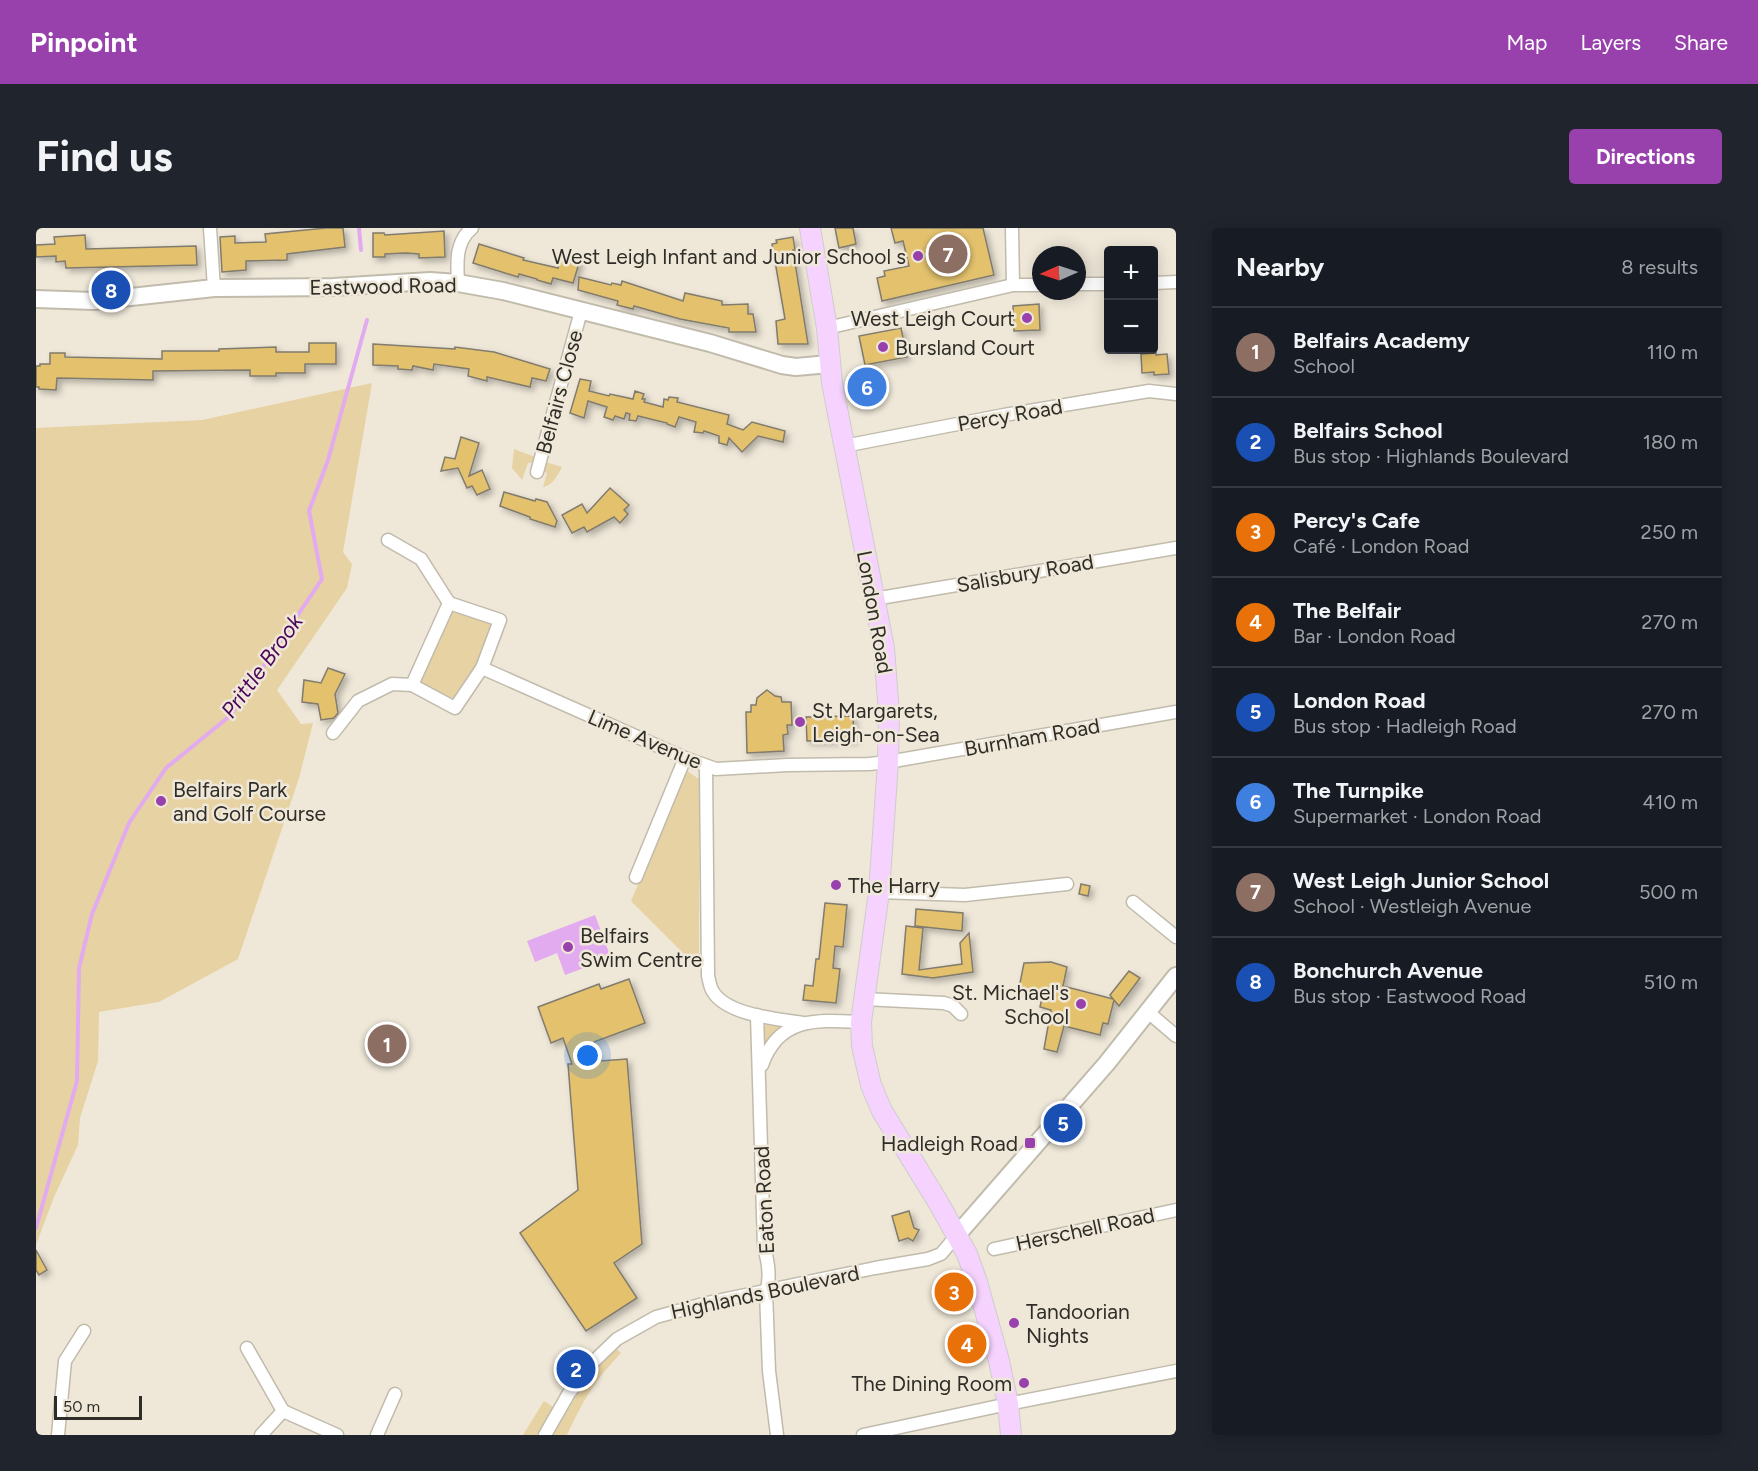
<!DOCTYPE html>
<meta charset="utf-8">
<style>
:root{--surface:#171b24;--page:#20242c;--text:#f1f3f6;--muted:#9ea1a6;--line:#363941;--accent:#9841ad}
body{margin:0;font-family:Figtree,sans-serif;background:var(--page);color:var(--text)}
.controls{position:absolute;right:18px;top:18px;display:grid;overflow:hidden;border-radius:6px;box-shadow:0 3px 15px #0003}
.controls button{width:54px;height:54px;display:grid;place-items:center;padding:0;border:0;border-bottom:2px solid var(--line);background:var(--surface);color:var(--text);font:30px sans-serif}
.compass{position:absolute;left:996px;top:18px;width:54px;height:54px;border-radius:50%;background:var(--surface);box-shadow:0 3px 15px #0003;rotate:267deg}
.scale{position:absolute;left:18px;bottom:15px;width:88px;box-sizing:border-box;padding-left:6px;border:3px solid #2f2d27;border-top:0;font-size:16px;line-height:21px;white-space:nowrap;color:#2f2d27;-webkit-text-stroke:4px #efe8d9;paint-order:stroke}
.you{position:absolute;left:552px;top:828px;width:21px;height:21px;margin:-15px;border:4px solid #fff;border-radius:50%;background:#1a73e8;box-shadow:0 0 0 9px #1a73e833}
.badge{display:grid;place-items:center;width:39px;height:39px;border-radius:50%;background:var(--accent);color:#fff;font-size:20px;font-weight:700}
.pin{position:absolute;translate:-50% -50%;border:3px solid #fff;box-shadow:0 2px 6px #0006}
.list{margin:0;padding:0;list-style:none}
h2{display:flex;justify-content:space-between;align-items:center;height:78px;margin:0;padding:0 24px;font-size:26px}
h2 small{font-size:20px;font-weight:400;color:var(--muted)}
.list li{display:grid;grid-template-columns:39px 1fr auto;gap:18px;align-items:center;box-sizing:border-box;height:90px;padding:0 24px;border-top:2px solid var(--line)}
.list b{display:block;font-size:22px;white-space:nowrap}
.list p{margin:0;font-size:20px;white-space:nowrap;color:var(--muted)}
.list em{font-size:20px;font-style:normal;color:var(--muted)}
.map{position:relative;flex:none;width:1140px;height:1207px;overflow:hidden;border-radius:6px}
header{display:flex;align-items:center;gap:36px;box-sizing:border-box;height:84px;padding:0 30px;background:var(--accent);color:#fff}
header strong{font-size:28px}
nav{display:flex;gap:33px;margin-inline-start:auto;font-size:21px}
.intro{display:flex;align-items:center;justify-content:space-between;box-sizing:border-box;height:144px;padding:0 36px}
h1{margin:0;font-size:42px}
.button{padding:15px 27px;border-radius:6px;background:var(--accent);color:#fff;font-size:21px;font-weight:700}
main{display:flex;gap:36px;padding:0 36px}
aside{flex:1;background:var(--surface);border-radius:6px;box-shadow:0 3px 15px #0003}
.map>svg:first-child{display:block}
.green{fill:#e6d2a2}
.water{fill:#e2abef}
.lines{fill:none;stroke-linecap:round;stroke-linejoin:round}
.stream{stroke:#e2abef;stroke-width:4}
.building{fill:#e3c16d;stroke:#817b6e;stroke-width:1.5;filter:url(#shadow)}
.minor-casing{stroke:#c1bbac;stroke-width:15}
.tertiary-casing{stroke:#c1bbac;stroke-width:20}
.primary-casing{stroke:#cdcdcb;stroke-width:22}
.minor{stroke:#fff;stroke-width:12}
.tertiary{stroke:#fff;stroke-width:16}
.primary{stroke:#f5d3fe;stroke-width:20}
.poi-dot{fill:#9841ad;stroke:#efe8d9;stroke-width:2}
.labels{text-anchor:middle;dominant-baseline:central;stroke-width:5;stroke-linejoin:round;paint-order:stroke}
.poi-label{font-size:21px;fill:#2f2d27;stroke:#efe8d9;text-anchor:start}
.street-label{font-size:21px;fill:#2f2d27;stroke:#efe8d9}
.water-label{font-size:22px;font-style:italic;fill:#4c055a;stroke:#efe8d9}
</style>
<header>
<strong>Pinpoint</strong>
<nav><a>Map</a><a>Layers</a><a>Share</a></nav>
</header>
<div class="intro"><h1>Find us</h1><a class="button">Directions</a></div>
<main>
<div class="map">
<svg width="1140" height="1207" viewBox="0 0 1140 1207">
<defs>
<filter id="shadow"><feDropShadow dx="3.5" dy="3.5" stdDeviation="3" flood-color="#0004"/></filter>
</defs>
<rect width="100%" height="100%" fill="#efe8d9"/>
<!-- green -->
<g class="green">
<polygon points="336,155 307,324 316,336 311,360 241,462 265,496 277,495 263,550 202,731 123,774 63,784 62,833 44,890 42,917 18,969 0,1017 0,200 166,192"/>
<polygon points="478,221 499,229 498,234 492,235 486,252 476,240"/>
<path d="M506,233L526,239C522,247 517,257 507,259L511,245L505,242Z"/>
<polygon points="415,379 459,394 443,439 419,474 382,455"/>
<polygon points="651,543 663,551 663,741 595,673"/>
<polygon points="730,797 745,798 745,800 730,815 728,814 727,800"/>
<path d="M581,1121L585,1125C558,1153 547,1173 531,1207H516L553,1148Z"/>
<polygon points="508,1173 517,1179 501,1207 487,1207"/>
</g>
<!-- water -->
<polygon class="water" points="559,687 575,730 529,747 521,725 499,734 491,713"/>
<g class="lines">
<!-- stream -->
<g class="stream">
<polyline points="323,0 325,22"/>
<polyline points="0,1000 41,853 43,740 56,686 93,595 130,540 195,487 286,351 273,283 292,232 331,92"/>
</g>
</g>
<!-- building -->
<g class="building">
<polygon points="290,0 307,0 309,19 251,26 251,32 210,33 210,42 186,44 184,9 199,8 199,15 230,14 229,6"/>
<polygon points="799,0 817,0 820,16 803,20"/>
<polygon points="855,0 947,0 958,47 846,73 841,50 849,48 848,43 873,38 867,13 859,15"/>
<polygon points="408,3 409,29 383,30 383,26 370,25 349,26 349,29 337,29 337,5 348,5 349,7"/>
<polygon points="49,7 50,21 160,18 161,37 30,40 29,33 20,34 20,28 0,29 0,17 19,16 18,9"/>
<polygon points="757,9 759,22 757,22 772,116 742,116 740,93 749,91 736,16 741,15 740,12"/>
<polygon points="443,16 488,30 487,32 522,40 525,28 544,32 537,55 517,50 515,56 501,52 501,51 483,46 482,49 437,35"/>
<polygon points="543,49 575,57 576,55 585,57 586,53 647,73 649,65 686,73 686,77 712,76 712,86 717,86 720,104 693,104 693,100 644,91 598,78 597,81 581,77 582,73 542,62"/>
<polygon points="1003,76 1004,102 978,103 977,78"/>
<polygon points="865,100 871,129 829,137 823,108"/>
<polygon points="273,115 300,115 300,136 269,136 269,145 240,145 240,148 214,148 214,142 117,143 117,152 21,150 20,162 3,161 3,159 0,159 0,138 4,138 4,136 14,136 14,125 29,125 29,129 126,131 126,123 183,123 183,121 240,119 240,124 273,124"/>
<polygon points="337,116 419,121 419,119 458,124 514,141 510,153 496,150 494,159 451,149 451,153 432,148 433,141 398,136 397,142 377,138 376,142 362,141 362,138 337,137"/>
<polygon points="1120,125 1120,127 1131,126 1133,146 1118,147 1118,144 1106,145 1105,126"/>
<polygon points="544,151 555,153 553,163 573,168 574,166 597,171 599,163 608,166 606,171 609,171 608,174 627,179 628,171 632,172 633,169 642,170 641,174 693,187 691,196 707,202 716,194 749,203 747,214 722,208 706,224 693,210 691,217 683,215 683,208 668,203 667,205 658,204 660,194 643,189 639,199 631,196 631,195 602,188 600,193 593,192 594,186 590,185 588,191 579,188 577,192 568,189 571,179 552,173 548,190 534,185"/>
<polygon points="425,209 443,215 433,248 446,242 454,261 441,267 436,258 431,260 422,240 405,243 409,229 419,231"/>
<polygon points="574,260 593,277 588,282 592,286 584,295 578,289 551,304 548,299 536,305 526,287 546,276 551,285"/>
<polygon points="468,264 499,273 500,271 511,274 521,293 519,299 494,291 494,289 464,278"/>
<polygon points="292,440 309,446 299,466 302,485 298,490 285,492 282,476 266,474 268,452 285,455"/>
<polygon points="731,462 739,468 745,469 746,474 755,474 756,497 751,497 752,506 747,507 748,523 711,525 710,484 715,484 715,477 720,477 721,470"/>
<polygon points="817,488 818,512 771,513 770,489"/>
<polygon points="1045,656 1054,658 1052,668 1043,666"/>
<polygon points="789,675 811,677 807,719 799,718 797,740 804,741 800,775 767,772 769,757 777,758 780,731 783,731"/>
<polygon points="880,681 927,685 926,703 879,698"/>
<polygon points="870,698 887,700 883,742 926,736 924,715 933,705 937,744 897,750 866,746"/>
<polygon points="1015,734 1031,739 1027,758 1077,771 1074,767 1093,743 1104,750 1083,778 1078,772 1072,796 1067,795 1064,807 1028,798 1021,824 1008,821 1015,782 1004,779 1007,765 983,760 988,735"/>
<polygon points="593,751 609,795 558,814 564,833 591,831 606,1016 578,1035 601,1070 550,1103 484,1005 542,962 532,836 536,836 527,810 515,815 502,779 563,756 565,761"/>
<polygon points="873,983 878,1000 883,1002 877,1013 872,1010 863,1013 856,988"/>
<polygon points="0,1022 11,1042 3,1047 0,1042"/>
</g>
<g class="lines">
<defs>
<g id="minor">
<polyline points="174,0 178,60"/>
<polyline points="976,0 977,57"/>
<path d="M422,55C421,35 419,14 436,0"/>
<polyline points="1118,55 1140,54"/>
<polyline points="1041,56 1072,56"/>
<polyline points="791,100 977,57 1005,57"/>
<polyline points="808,218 968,187 1113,163 1140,166"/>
<polyline points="501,244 545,83"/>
<polyline points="352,312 385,331 413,375"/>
<polyline points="838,371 1140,320"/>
<polygon points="413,375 464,392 446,440 419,480 376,457"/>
<polyline points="446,440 649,530 680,541 751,537 833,536 852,534 1140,484"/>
<polyline points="297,505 322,473 356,456 376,457"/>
<path d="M670,538L672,748C673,752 674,758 676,762C689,787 741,791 767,795"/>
<polyline points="600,649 649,530"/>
<polyline points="843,664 929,667 1031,656"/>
<polyline points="1097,674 1140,709"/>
<polyline points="828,771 908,775 917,778 925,786"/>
<polyline points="1112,784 1140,808"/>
<path d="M721,787L728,1019C732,1033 735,1050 730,1064L733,1143L741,1207"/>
<path d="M726,837C743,788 782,792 825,794"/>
<polyline points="958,1021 1140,982"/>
<polyline points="211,1120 247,1183"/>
<polyline points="247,1183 301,1207"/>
<polyline points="22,1207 29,1133 48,1103"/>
<polyline points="225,1207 247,1183"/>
<polyline points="341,1207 359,1166"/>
<polyline points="509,1207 533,1165 555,1136 581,1111 620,1089 671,1075 839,1040 892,1031 905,1026 921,1007"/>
<polyline points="827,1207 972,1176 1140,1143"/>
</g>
<g id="tertiary">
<polyline points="0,71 58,73 178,60 297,59 394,53 422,55 467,63 674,115 746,137 760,139 793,136"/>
<polyline points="921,1007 1071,835 1140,748"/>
</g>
<polyline id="primary" points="774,0 791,100 796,155 848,420 853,486 852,534 843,664 825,794 826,818 835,857 846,883 902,974 931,1026 941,1054 963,1133 972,1176 975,1207"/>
</defs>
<!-- minor casing -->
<use href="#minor" class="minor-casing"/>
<!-- tertiary casing -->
<use href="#tertiary" class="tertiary-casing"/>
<!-- primary casing -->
<use href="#primary" class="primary-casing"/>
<!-- minor -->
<use href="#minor" class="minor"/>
<!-- tertiary -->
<use href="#tertiary" class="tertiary"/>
<!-- primary -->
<use href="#primary" class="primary"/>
</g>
<!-- markers -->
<g class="poi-dot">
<circle cx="882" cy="28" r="6"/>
<circle cx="991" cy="90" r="6"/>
<circle cx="847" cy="119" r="6"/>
<circle cx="764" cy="494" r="6"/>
<circle cx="125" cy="573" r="6"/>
<circle cx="800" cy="657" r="6"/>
<circle cx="532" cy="719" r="6"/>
<circle cx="1045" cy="776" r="6"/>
<rect x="988" y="909" width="12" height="12" rx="3"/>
<circle cx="978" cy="1095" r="6"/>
<circle cx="988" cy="1155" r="6"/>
</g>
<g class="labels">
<!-- poi labels -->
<g class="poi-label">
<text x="870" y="28" text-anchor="end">West Leigh Infant and Junior School s</text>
<text x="979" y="90" text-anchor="end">West Leigh Court</text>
<text x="859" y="119">Bursland Court</text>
<text x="776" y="482">St Margarets,<tspan x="776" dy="24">Leigh-on-Sea</tspan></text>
<text x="137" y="561">Belfairs Park<tspan x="137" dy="24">and Golf Course</tspan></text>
<text x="812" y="657">The Harry</text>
<text x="544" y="707">Belfairs<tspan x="544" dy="24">Swim Centre</tspan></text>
<text x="1033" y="764" text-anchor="end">St. Michael's<tspan x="1033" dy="24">School</tspan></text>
<text x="982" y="915" text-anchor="end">Hadleigh Road</text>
<text x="990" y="1083">Tandoorian<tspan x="990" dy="24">Nights</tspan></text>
<text x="976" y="1155" text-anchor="end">The Dining Room</text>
</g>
<!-- street labels -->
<g class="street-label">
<text transform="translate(347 58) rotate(-1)">Eastwood Road</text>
<text transform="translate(523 164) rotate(-75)">Belfairs Close</text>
<text transform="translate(974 187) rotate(-10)">Percy Road</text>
<text transform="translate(989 345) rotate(-10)">Salisbury Road</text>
<text transform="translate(839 384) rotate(80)">London Road</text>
<text transform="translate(996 509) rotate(-10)">Burnham Road</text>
<text transform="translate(609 511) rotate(23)">Lime Avenue</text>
<text transform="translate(728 972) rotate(-93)">Eaton Road</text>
<text transform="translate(1049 1001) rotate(-12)">Herschell Road</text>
<text transform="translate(729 1064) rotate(-12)">Highlands Boulevard</text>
</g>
<!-- water labels -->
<g class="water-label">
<text transform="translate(226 438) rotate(-54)">Prittle Brook</text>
</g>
</g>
</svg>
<div class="controls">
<button>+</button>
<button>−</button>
</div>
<svg class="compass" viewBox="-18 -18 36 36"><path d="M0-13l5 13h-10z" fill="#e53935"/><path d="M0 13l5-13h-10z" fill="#9ea1a6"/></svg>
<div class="scale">50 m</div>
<div class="you"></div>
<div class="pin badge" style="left:351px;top:816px;background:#8d6e63">1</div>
<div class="pin badge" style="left:540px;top:1141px;background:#1a4fb4">2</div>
<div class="pin badge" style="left:918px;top:1064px;background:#e8710a">3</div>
<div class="pin badge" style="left:931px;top:1116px;background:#e8710a">4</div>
<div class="pin badge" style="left:1027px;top:895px;background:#1a4fb4">5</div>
<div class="pin badge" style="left:831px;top:159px;background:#3f7fe0">6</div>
<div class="pin badge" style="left:912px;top:26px;background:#8d6e63">7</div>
<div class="pin badge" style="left:75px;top:62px;background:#1a4fb4">8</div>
</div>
<aside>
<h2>Nearby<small>8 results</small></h2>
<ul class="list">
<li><span class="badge" style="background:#8d6e63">1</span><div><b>Belfairs Academy</b><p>School</p></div><em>110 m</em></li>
<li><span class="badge" style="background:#1a4fb4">2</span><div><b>Belfairs School</b><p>Bus stop · Highlands Boulevard</p></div><em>180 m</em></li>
<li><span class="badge" style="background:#e8710a">3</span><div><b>Percy's Cafe</b><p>Café · London Road</p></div><em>250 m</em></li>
<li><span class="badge" style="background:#e8710a">4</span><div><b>The Belfair</b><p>Bar · London Road</p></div><em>270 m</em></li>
<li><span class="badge" style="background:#1a4fb4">5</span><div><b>London Road</b><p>Bus stop · Hadleigh Road</p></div><em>270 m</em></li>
<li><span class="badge" style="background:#3f7fe0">6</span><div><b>The Turnpike</b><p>Supermarket · London Road</p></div><em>410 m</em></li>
<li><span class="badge" style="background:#8d6e63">7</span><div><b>West Leigh Junior School</b><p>School · Westleigh Avenue</p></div><em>500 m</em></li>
<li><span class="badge" style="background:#1a4fb4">8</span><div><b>Bonchurch Avenue</b><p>Bus stop · Eastwood Road</p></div><em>510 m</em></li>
</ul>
</aside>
</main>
